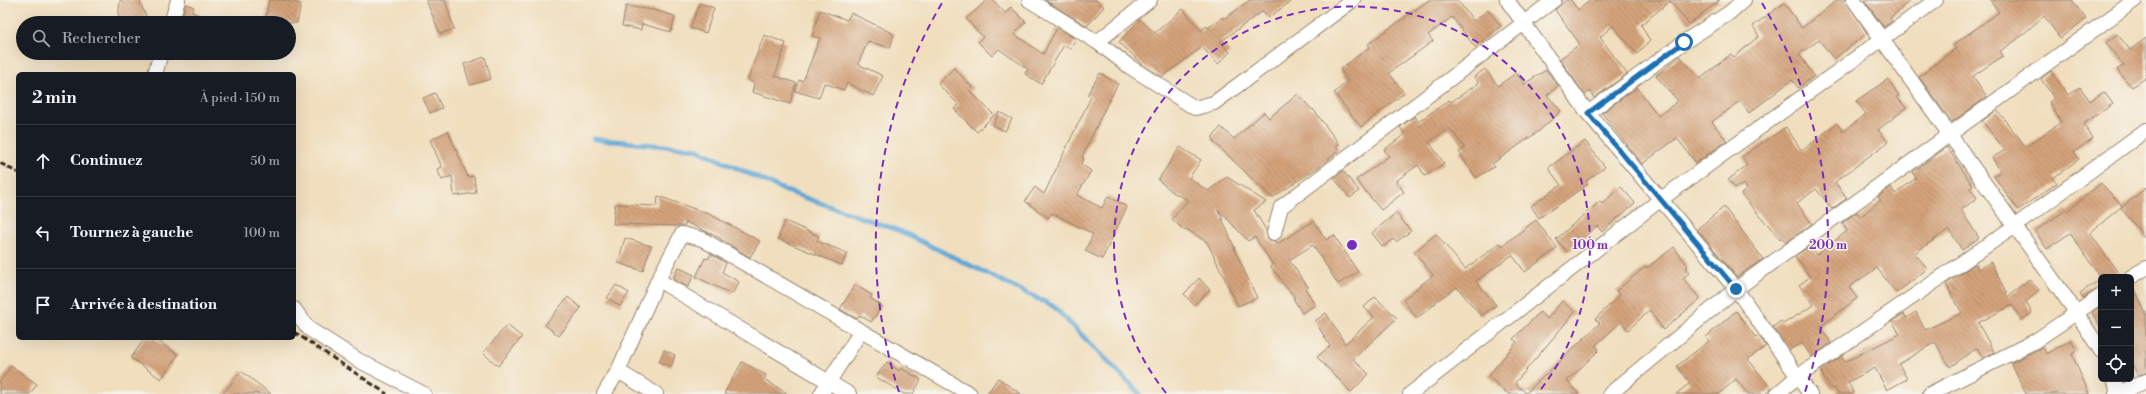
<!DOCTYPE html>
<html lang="fr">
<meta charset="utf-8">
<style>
:root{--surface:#171b24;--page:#242831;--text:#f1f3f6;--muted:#9ea1a6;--line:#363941}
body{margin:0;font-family:"Libre Bodoni",serif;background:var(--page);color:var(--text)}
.controls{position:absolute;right:12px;bottom:12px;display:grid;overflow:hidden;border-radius:6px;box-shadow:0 4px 16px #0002}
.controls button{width:36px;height:36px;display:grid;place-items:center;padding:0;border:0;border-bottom:1px solid var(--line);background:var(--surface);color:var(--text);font:20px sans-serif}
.stop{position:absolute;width:12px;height:12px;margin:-9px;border:3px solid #1f6fb2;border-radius:50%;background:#fff}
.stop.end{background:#1f6fb2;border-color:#fff;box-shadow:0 1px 4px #0008}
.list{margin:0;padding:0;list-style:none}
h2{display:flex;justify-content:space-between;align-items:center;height:52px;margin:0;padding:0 16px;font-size:17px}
h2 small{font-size:13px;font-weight:400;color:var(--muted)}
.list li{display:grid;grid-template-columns:26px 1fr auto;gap:12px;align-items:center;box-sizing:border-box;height:72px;padding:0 16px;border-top:1px solid var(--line)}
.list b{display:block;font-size:15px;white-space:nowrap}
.list em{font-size:13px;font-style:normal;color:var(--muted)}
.icon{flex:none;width:22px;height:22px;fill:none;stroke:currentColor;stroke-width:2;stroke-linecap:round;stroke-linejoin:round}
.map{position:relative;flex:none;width:2146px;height:394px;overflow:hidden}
.search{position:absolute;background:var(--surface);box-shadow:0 4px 16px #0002;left:16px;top:16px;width:280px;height:44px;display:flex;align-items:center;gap:10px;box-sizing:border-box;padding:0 14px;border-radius:22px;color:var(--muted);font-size:15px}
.panel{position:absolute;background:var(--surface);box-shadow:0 4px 16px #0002;left:16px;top:72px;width:280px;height:268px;border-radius:6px}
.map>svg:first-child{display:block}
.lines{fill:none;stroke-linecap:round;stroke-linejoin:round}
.stream{stroke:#5fa7d6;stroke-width:5}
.building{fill:url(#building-back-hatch)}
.minor-casing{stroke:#96846e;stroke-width:16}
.minor{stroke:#fff;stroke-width:14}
.rail{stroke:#3b2a1e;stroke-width:3;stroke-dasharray:6 3;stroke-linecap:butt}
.route{stroke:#1f6fb2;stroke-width:5}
.ring{fill:none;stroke:#7b2cbf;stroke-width:2;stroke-dasharray:7 5}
.centre{fill:#7b2cbf;stroke:#f7f3e8;stroke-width:2}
.ring-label{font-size:12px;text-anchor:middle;font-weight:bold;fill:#7b2cbf;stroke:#f7f3e8;stroke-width:3;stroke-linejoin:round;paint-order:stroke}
</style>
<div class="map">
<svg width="2146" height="394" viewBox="0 0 2146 394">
<defs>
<pattern id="building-back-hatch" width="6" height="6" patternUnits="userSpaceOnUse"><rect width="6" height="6" fill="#d4a37c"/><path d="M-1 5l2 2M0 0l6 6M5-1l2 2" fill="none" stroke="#ad8565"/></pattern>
</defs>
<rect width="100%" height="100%" fill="#f7f3e8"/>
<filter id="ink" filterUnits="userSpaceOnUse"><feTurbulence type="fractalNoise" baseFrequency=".025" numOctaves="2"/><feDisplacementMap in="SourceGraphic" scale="8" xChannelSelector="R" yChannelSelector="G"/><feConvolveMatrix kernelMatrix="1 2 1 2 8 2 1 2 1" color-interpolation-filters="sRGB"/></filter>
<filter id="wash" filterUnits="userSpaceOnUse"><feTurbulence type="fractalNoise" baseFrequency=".012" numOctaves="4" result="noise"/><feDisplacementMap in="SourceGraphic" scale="16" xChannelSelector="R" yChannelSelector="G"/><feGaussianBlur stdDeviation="0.9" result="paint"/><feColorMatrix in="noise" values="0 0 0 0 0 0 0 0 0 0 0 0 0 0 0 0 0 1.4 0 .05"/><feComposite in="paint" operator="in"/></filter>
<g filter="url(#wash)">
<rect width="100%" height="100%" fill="#f0debd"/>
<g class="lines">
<!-- stream -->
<polyline class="stream" points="593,139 696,149 786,191 900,231 1053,306 1140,394"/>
</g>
<g id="blocks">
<!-- building -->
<g class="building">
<polygon points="120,0 139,0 149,23 118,21"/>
<polygon points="269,0 282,0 301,4 297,23 265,23"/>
<polygon points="426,0 445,0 454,29 440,34"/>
<polygon points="987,0 993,0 1005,13 1011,7 1026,22 1014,34 1043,54 1057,28 1076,39 1071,49 1064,45 1041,84 1025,74 1028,69 999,49 992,56 978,42 983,37 966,19"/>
<polygon points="1045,0 1096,0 1104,7 1087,26"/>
<polygon points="1250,0 1293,0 1268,18 1263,11 1220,42 1230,52 1218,64 1202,47 1162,77 1142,64 1119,42 1140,19 1155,33 1183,9 1201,31 1206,26 1208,28 1223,17 1224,19"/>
<polygon points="1429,0 1457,0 1474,21 1488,10 1501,26 1475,47 1452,17 1428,35 1433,41 1389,73 1404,93 1361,127 1334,93 1348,81 1340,69 1370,47 1368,44"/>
<polygon points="1566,0 1571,0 1578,10 1591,0 1720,0 1689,24 1670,1 1641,25 1650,41 1637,54 1613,26 1600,37 1627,74 1594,98 1590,91 1585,95 1560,59 1580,44 1555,10"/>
<polygon points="1837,0 1846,0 1867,33 1834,59 1819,40 1799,54 1814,76 1798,88 1792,80 1749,113 1740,101 1712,122 1727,141 1696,163 1677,138 1642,164 1602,113 1637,87 1658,116 1678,101 1656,76 1680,56 1700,79 1731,54 1734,57 1759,36 1753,26 1784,3 1802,28"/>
<polygon points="1864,0 1911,0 1890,18 1892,21 1884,27"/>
<polygon points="1990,0 2072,0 2086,19 2060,38 2044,16 2015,41 2000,51 2003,56 1973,76 1987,97 1952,122 1919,77 1956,48 1953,45 1999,12"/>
<polygon points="700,3 714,8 706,33 690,28"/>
<polygon points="186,4 194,7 192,12 218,23 180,23"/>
<polygon points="626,6 653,10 675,16 671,32 642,24 641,30 622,26"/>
<polygon points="820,10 847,20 851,13 894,34 890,48 868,41 858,64 883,76 873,96 847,83 844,90 824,83 819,98 795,91 799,80 803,81 820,38 812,36"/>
<polygon points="2117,34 2130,50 2146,38 2146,78 2132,87 2117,70 2124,65 2106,43"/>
<polygon points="764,35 786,43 775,76 796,83 790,104 752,92 754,84 748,79"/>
<polygon points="485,57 491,79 470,85 464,64"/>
<polygon points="954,68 973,88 970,91 994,115 977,132 954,109 959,105 938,84"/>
<polygon points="1485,69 1498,86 1516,73 1524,84 1546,70 1558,86 1547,95 1561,111 1539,131 1492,164 1494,167 1476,178 1459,152 1465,148 1449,128 1429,142 1444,163 1425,176 1418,165 1396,181 1404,192 1381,210 1356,180 1389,156 1384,150 1405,134 1400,127 1415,116 1418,122 1449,100 1451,102 1479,83 1474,77"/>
<polygon points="2051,71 2068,95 2080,87 2090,101 2104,92 2113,104 2083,124 2093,138 2074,152 2079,159 2053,178 2057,183 2018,210 1994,176 2001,171 1992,158 2005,150 1982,121 1997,110 2026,147 2061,122 2049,102 2054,98 2041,79"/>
<polygon points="1100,73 1118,84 1105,108 1082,157 1084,158 1081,164 1091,171 1077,195 1102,208 1108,196 1127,207 1102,259 1085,251 1093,234 1052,213 1048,218 1025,201 1035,187 1044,194 1091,97 1087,95"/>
<polygon points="1888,79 1899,96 1897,97 1906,108 1878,130 1888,142 1835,182 1847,198 1832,209 1816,189 1797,203 1812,224 1786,243 1782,237 1780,239 1741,194 1747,189 1744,184 1735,188 1728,180 1747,165 1742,157 1786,127 1802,151 1837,123 1843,132 1866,114 1856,101"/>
<polygon points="435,93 442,108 430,113 423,98"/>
<polygon points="1298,94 1312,110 1313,109 1339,144 1336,146 1339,150 1323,164 1272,198 1213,141 1213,136 1221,127 1234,139 1264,112 1269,118"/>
<polygon points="999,112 1012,119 1005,131 993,125"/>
<polygon points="448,131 468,177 474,176 476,193 454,196 452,176 442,180 437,169 442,167 430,140"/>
<polygon points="1585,141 1605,167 1586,181 1588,184 1539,218 1531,206 1561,185 1548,168"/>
<polygon points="1180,147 1201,160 1189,178 1208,191 1227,177 1266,202 1254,210 1266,230 1268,239 1277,244 1314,221 1326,240 1334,235 1358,272 1338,284 1313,245 1289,260 1308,287 1306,289 1315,305 1302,313 1293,298 1295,298 1271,267 1273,265 1255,237 1248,241 1218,209 1235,249 1234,249 1257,298 1238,306 1207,242 1186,229 1185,231 1172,219 1188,200 1174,193 1158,180"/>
<polygon points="1947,147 1973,186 1970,188 1977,198 1961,210 1979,238 1962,250 1949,229 1915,253 1927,269 1896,293 1877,268 1849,287 1857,298 1820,327 1831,343 1812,357 1802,343 1789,350 1773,327 1781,321 1783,324 1814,305 1799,285 1810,277 1795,256 1810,246 1817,255 1847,231 1842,223 1857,212 1860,217 1881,200 1878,197 1891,187 1895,194 1916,178 1913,172"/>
<polygon points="1343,171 1359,191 1350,198 1334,178"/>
<polygon points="2101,183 2122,206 2090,233 2121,277 2100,277 2070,233 2047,249 2035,231 2066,210 2067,212"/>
<polygon points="1621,187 1635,203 1602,232 1597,226 1567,252 1556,239 1600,201 1602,204"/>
<polygon points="2146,188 2146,239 2121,208"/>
<polygon points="658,196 709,214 760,241 750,257 720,239 720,238 686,222 684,226 679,226 613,224 615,204 657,206"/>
<polygon points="1724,207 1763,259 1737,277 1697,229"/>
<polygon points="1396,213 1411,231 1396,242 1394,239 1383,247 1372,233"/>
<polygon points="1536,220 1557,248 1525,272 1512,255 1476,281 1496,305 1481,316 1457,287 1435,302 1436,303 1417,318 1403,300 1433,275 1414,252 1436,234 1465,269 1500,243 1502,246"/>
<polygon points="785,221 819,236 817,241 847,253 842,265 778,239"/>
<polygon points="625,238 651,246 643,271 618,263"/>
<polygon points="1674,247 1688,266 1685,268 1689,273 1683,278 1700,299 1663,330 1650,310 1628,330 1621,322 1596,345 1599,350 1567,381 1579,394 1508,394 1488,376 1517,342 1513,339 1540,312 1547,319 1562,301 1575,312 1515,383 1526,393 1600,323 1595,319 1620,295 1616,291 1646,266 1647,268"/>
<polygon points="711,254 726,263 722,272 739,282 732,294 696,277 705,258 708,259"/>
<polygon points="1991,262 2008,297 2029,279 2039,290 2026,302 2032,313 2021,320 2012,305 1978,323 1994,352 1983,358 1977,348 1950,367 1935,342 1899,364 1907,379 1887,390 1875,368 1848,382 1854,394 1838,394 1835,388 1832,390 1822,375 1823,373 1821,370 1841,357 1845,362 1900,334 1892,321 1904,314 1906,318 1916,312 1925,330 1962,313 1946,284 1975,264 1978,269"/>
<polygon points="678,267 694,275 688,287 673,279"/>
<polygon points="1199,278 1210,290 1194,305 1184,294"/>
<polygon points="2101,279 2101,288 2083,298 2080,293"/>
<polygon points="616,285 629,293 620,306 607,298"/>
<polygon points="855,285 872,295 870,298 882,306 871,322 860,315 857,319 840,309"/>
<polygon points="2131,285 2133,285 2146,314 2146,373 2138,375 2131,359"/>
<polygon points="568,297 581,308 559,336 545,325"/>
<polygon points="1375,297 1397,318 1353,359 1369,374 1351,392 1317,357 1330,346 1315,321 1326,313 1345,344 1374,317 1364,307"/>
<polygon points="2101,306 2101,328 2092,313"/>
<polygon points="1736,311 1756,338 1759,336 1766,346 1748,359 1771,388 1769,391 1765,394 1748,394 1736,379 1719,394 1676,394 1690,383 1677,366 1709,341 1706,337"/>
<polygon points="507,325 522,337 498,366 483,353"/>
<polygon points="145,338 154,338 178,355 161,379 131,358"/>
<polygon points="2071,340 2077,351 2072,354 2089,394 2026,394 2011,363 2043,347 2046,354"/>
<polygon points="664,350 675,355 671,367 659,362"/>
<polygon points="742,362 766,375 764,379 788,394 724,394"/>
<polygon points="887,362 899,371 901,368 921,380 913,394 904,394 876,377"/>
<polygon points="11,366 37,384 30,394 0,394 0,382"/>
<polygon points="241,371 271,394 223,394"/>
<polygon points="998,378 1021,394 987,394"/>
</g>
</g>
</g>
<g filter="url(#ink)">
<use href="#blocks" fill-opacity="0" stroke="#96846e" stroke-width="1"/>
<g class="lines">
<defs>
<g id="minor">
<polyline points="1029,0 1097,42 1130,67 1195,108 1214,103 1353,0"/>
<polyline points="1507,0 1588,113 1736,289 1810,394"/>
<polyline points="1854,0 2076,312 2101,351"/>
<polyline points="171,23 178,0"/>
<polyline points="1097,42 1150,0"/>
<polyline points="155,74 161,53"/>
<polyline points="1588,113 1684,42 1729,13 1744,0"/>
<polyline points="1274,233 1281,207 1554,0"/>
<polyline points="2131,277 2146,268"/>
<polyline points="658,280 849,394"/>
<polyline points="294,309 309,329 358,360 424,394"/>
<polyline points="618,371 656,394"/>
<polyline points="2114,379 2118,393"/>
<polyline points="604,394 618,371 658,280 682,234 702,239 970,394"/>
<polyline points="821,394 861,331"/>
<polyline points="1410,394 1660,200 1936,0"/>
<polyline points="1610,394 1736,289 2135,0"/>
<polyline points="1777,394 1797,377 2015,226 2146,130"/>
<polyline points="1930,394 2035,341 2101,296"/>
<polyline points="2116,394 2146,381"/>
</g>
</defs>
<!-- minor casing -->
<use href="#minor" class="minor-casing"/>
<!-- minor -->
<use href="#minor" class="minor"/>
<!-- rail -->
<g class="rail">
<polyline points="0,163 18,173"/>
<polyline points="294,332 387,394"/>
</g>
</g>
</g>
<g class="lines" filter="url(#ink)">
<!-- route -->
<polyline class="route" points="1684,42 1588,113 1736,289"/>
</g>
<!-- distance rings -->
<g class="ring">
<path d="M1166 393A238 238 0 1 1 1538 393"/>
<path d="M899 392A476 476 0 0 1 942 3M1762 3A476 476 0 0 1 1805 392"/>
</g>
<circle cx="1352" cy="245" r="6" class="centre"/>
<g class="ring-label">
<text x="1590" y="249">100 m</text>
<text x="1828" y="249">200 m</text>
</g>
</svg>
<div class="controls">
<button>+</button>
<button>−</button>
<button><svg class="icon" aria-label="locate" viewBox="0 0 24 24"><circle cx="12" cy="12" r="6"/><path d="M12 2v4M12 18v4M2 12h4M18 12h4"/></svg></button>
</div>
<div class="stop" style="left:1684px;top:42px"></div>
<div class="stop end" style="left:1736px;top:289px"></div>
<div class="search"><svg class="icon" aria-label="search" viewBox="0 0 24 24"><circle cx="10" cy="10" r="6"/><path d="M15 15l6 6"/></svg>Rechercher</div>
<section class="panel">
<h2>2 min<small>À pied · 150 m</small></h2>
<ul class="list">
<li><svg class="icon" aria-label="ahead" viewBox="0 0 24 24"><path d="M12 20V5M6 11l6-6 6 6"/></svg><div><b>Continuez</b></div><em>50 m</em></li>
<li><svg class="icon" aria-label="left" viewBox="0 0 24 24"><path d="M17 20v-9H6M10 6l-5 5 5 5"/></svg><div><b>Tournez à gauche</b></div><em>100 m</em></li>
<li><svg class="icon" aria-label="arrive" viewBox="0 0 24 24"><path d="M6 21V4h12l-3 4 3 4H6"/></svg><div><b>Arrivée à destination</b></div></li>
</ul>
</section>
</div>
